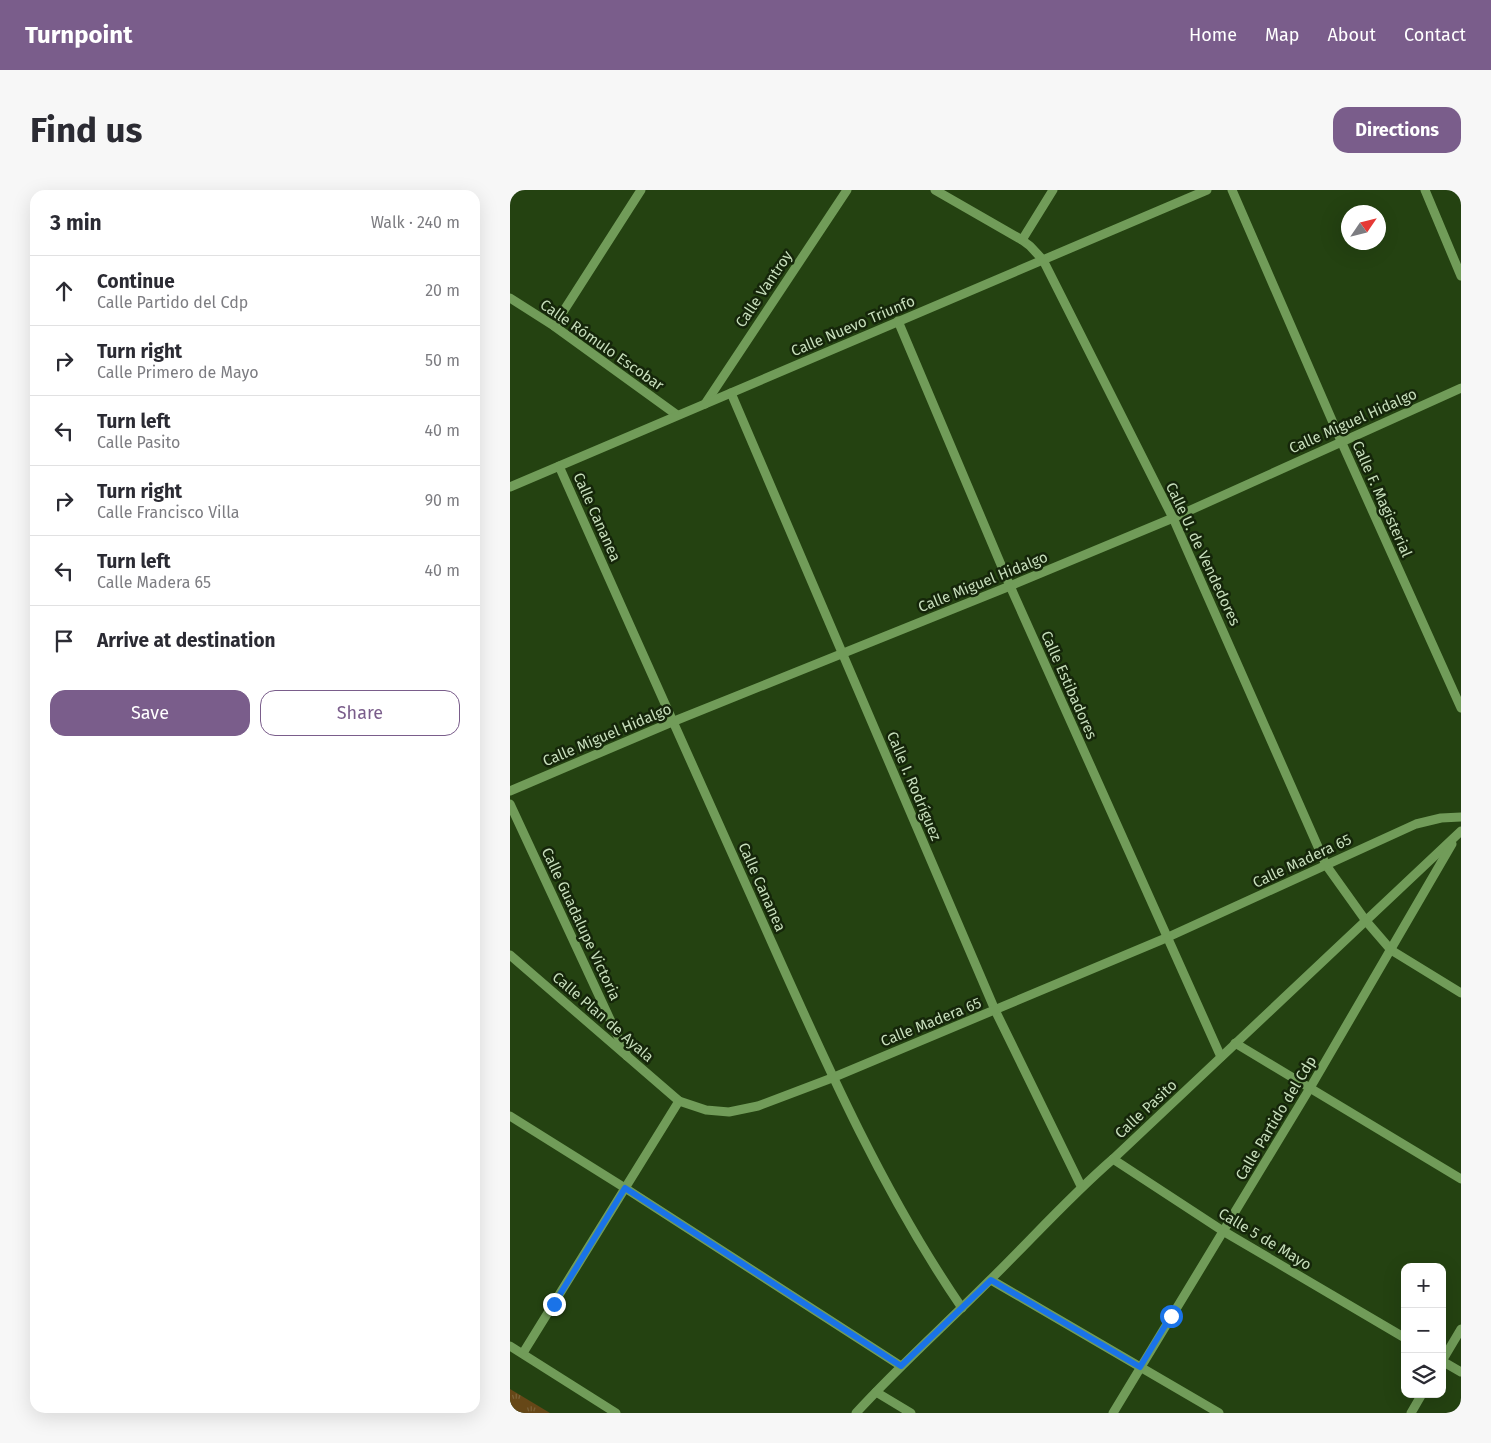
<!DOCTYPE html>
<meta charset="utf-8">
<style>
:root{--surface:#fff;--page:#f7f7f7;--text:#2b2b33;--muted:#7c7c81;--line:#e1e1e2;--accent:#7a5d8b}
body{margin:0;font-family:"Fira Sans",sans-serif;background:var(--page);color:var(--text)}
.controls{position:absolute;right:15px;bottom:15px;display:grid;overflow:hidden;border-radius:10px;box-shadow:0 5px 20px #0002}
.controls button{width:45px;height:45px;display:grid;place-items:center;padding:0;border:0;border-bottom:1px solid var(--line);background:var(--surface);color:var(--text);font:25px sans-serif}
.compass{position:absolute;left:831px;top:15px;width:45px;height:45px;border-radius:50%;background:var(--surface);box-shadow:0 5px 20px #0002;rotate:55deg}
.stop{position:absolute;width:15px;height:15px;margin:-11px;border:4px solid #1a73e8;border-radius:50%;background:#fff}
.stop.end{background:#1a73e8;border-color:#fff;box-shadow:0 1px 5px #0008}
.list{margin:0;padding:0;list-style:none}
h2{display:flex;justify-content:space-between;align-items:center;height:65px;margin:0;padding:0 20px;font-size:21px}
h2 small{font-size:16px;font-weight:400;color:var(--muted)}
.list li{display:grid;grid-template-columns:32px 1fr auto;gap:15px;align-items:center;box-sizing:border-box;height:70px;padding:0 20px;border-top:1px solid var(--line)}
.list b{display:block;font-size:19px;white-space:nowrap}
.list p{margin:0;font-size:16px;white-space:nowrap;color:var(--muted)}
.list em{font-size:16px;font-style:normal;color:var(--muted)}
.actions{display:flex;gap:10px;padding:15px 20px}
.actions a{flex:1;padding:11px 0;border:1px solid var(--accent);border-radius:15px;text-align:center;font-size:18px;color:var(--accent)}
.actions .main{background:var(--accent);color:#fff}
.icon{flex:none;width:28px;height:28px;fill:none;stroke:currentColor;stroke-width:2;stroke-linecap:round;stroke-linejoin:round}
.map{position:relative;flex:none;width:951px;height:1223px;overflow:hidden;border-radius:15px}
header{display:flex;align-items:center;gap:30px;box-sizing:border-box;height:70px;padding:0 25px;background:var(--accent);color:#fff}
header strong{font-size:24px}
nav{display:flex;gap:28px;margin-inline-start:auto;font-size:18px}
.intro{display:flex;align-items:center;justify-content:space-between;box-sizing:border-box;height:120px;padding:0 30px}
h1{margin:0;font-size:35px}
.button{padding:12px 22px;border-radius:15px;background:var(--accent);color:#fff;font-size:18px;font-weight:700}
main{display:flex;gap:30px;padding:0 30px}
aside{flex:1;background:var(--surface);border-radius:15px;box-shadow:0 5px 20px #0002}
.map>svg:first-child{display:block}
.park{fill:url(#park-tufts)}
.lines{fill:none;stroke-linecap:round;stroke-linejoin:round}
.minor{stroke:#719c59;stroke-width:9}
.route{stroke:#1a73e8;stroke-width:6}
.labels{text-anchor:middle;dominant-baseline:central;stroke-width:5;stroke-linejoin:round;paint-order:stroke}
.street-label{font-size:15px;fill:#c7debc;stroke:#15260a}
</style>
<header>
<strong>Turnpoint</strong>
<nav><a>Home</a><a>Map</a><a>About</a><a>Contact</a></nav>
</header>
<div class="intro"><h1>Find us</h1><a class="button">Directions</a></div>
<main>
<aside>
<h2>3 min<small>Walk · 240 m</small></h2>
<ul class="list">
<li><svg class="icon" aria-label="ahead" viewBox="0 0 24 24"><path d="M12 20V5M6 11l6-6 6 6"/></svg><div><b>Continue</b><p>Calle Partido del Cdp</p></div><em>20 m</em></li>
<li><svg class="icon" aria-label="right" viewBox="0 0 24 24"><path d="M7 20v-9h11M14 6l5 5-5 5"/></svg><div><b>Turn right</b><p>Calle Primero de Mayo</p></div><em>50 m</em></li>
<li><svg class="icon" aria-label="left" viewBox="0 0 24 24"><path d="M17 20v-9H6M10 6l-5 5 5 5"/></svg><div><b>Turn left</b><p>Calle Pasito</p></div><em>40 m</em></li>
<li><svg class="icon" aria-label="right" viewBox="0 0 24 24"><path d="M7 20v-9h11M14 6l5 5-5 5"/></svg><div><b>Turn right</b><p>Calle Francisco Villa</p></div><em>90 m</em></li>
<li><svg class="icon" aria-label="left" viewBox="0 0 24 24"><path d="M17 20v-9H6M10 6l-5 5 5 5"/></svg><div><b>Turn left</b><p>Calle Madera 65</p></div><em>40 m</em></li>
<li><svg class="icon" aria-label="arrive" viewBox="0 0 24 24"><path d="M6 21V4h12l-3 4 3 4H6"/></svg><div><b>Arrive at destination</b></div></li>
</ul>
<div class="actions"><a class="main">Save</a><a>Share</a></div>
</aside>
<div class="map">
<svg width="951" height="1223" viewBox="0 0 951 1223">
<defs>
<pattern id="park-tufts" width="24" height="20" patternUnits="userSpaceOnUse" patternTransform="scale(1.25)"><rect width="24" height="20" fill="#664717"/><path d="M3 7l-1-3M5 7V3M7 7l1-3M15 17l-1-3M17 17v-4M19 17l1-3" fill="none" stroke="#7a6137"/></pattern>
</defs>
<rect width="100%" height="100%" fill="#244211"/>
<!-- park -->
<polygon class="park" points="0,1199 40,1223 0,1223"/>
<g class="lines">
<!-- minor -->
<g class="minor">
<polyline points="425,0 512,50 520,56 533,70 663,328 816,675 856,731 881,760 951,803"/>
<polyline points="722,0 831,251 951,518"/>
<polyline points="915,0 951,86"/>
<polyline points="512,50 543,0"/>
<polyline points="0,108 44,136 167,225"/>
<polyline points="388,131 500,396 711,867"/>
<polyline points="44,136 131,0"/>
<polyline points="221,203 485,820 571,996"/>
<polyline points="195,214 337,0"/>
<path d="M49,276C116,426 182,576 250,726C310,860 369,997 452,1118"/>
<polyline points="0,297 697,0"/>
<polyline points="0,601 162,532 500,396 663,328 951,198"/>
<polyline points="0,614 117,866"/>
<polyline points="0,765 169,911"/>
<polyline points="725,853 951,989"/>
<polyline points="0,926 115,998 391,1176"/>
<polyline points="603,969 713,1041 895,1148"/>
<polyline points="481,1090 709,1223"/>
<polyline points="951,1139 932,1171 951,1182"/>
<polyline points="0,1156 106,1223"/>
<polyline points="13,1163 169,911 196,920 219,922 248,916 322,888 656,748 906,634 931,628 951,627"/>
<polyline points="366,1202 401,1223"/>
<path d="M346,1223C388,1177 434,1136 478,1092C520,1051 559,1007 603,969L951,641"/>
<polyline points="603,1223 800,898 942,654"/>
<polyline points="901,1223 912,1204"/>
</g>
</g>
<g class="lines">
<!-- route -->
<polyline class="route" points="44,1114 115,998 391,1176 481,1090 630,1177 661,1126"/>
</g>
<g class="labels">
<!-- street labels -->
<g class="street-label">
<text transform="translate(254 99) rotate(-56)">Calle Vantroy</text>
<text transform="translate(343 136) rotate(-23)">Calle Nuevo Triunfo</text>
<text transform="translate(92 155) rotate(35)">Calle Rómulo Escobar</text>
<text transform="translate(843 231) rotate(-24)">Calle Miguel Hidalgo</text>
<text transform="translate(872 309) rotate(66)">Calle F. Magisterial</text>
<text transform="translate(87 327) rotate(66)">Calle Cananea</text>
<text transform="translate(693 364) rotate(65)">Calle U. de Vendedores</text>
<text transform="translate(473 392) rotate(-22)">Calle Miguel Hidalgo</text>
<text transform="translate(559 495) rotate(66)">Calle Estibadores</text>
<text transform="translate(97 545) rotate(-23)">Calle Miguel Hidalgo</text>
<text transform="translate(404 596) rotate(67)">Calle I. Rodríguez</text>
<text transform="translate(792 671) rotate(-25)">Calle Madera 65</text>
<text transform="translate(252 697) rotate(66)">Calle Cananea</text>
<text transform="translate(71 734) rotate(65)">Calle Guadalupe Victoria</text>
<text transform="translate(93 827) rotate(41)">Calle Plan de Ayala</text>
<text transform="translate(421 832) rotate(-22)">Calle Madera 65</text>
<text transform="translate(636 919) rotate(-43)">Calle Pasito</text>
<text transform="translate(766 928) rotate(-59)">Calle Partido del Cdp</text>
<text transform="translate(755 1049) rotate(31)">Calle 5 de Mayo</text>
</g>
</g>
</svg>
<div class="controls">
<button>+</button>
<button>−</button>
<button><svg class="icon" aria-label="layers" viewBox="0 0 24 24"><path d="M12 4l9 5-9 5-9-5zM3 14l9 5 9-5"/></svg></button>
</div>
<svg class="compass" viewBox="-18 -18 36 36"><path d="M0-13l5 13h-10z" fill="#e53935"/><path d="M0 13l5-13h-10z" fill="#7c7c81"/></svg>
<div class="stop" style="left:661px;top:1126px"></div>
<div class="stop end" style="left:44px;top:1114px"></div>
</div>
</main>
